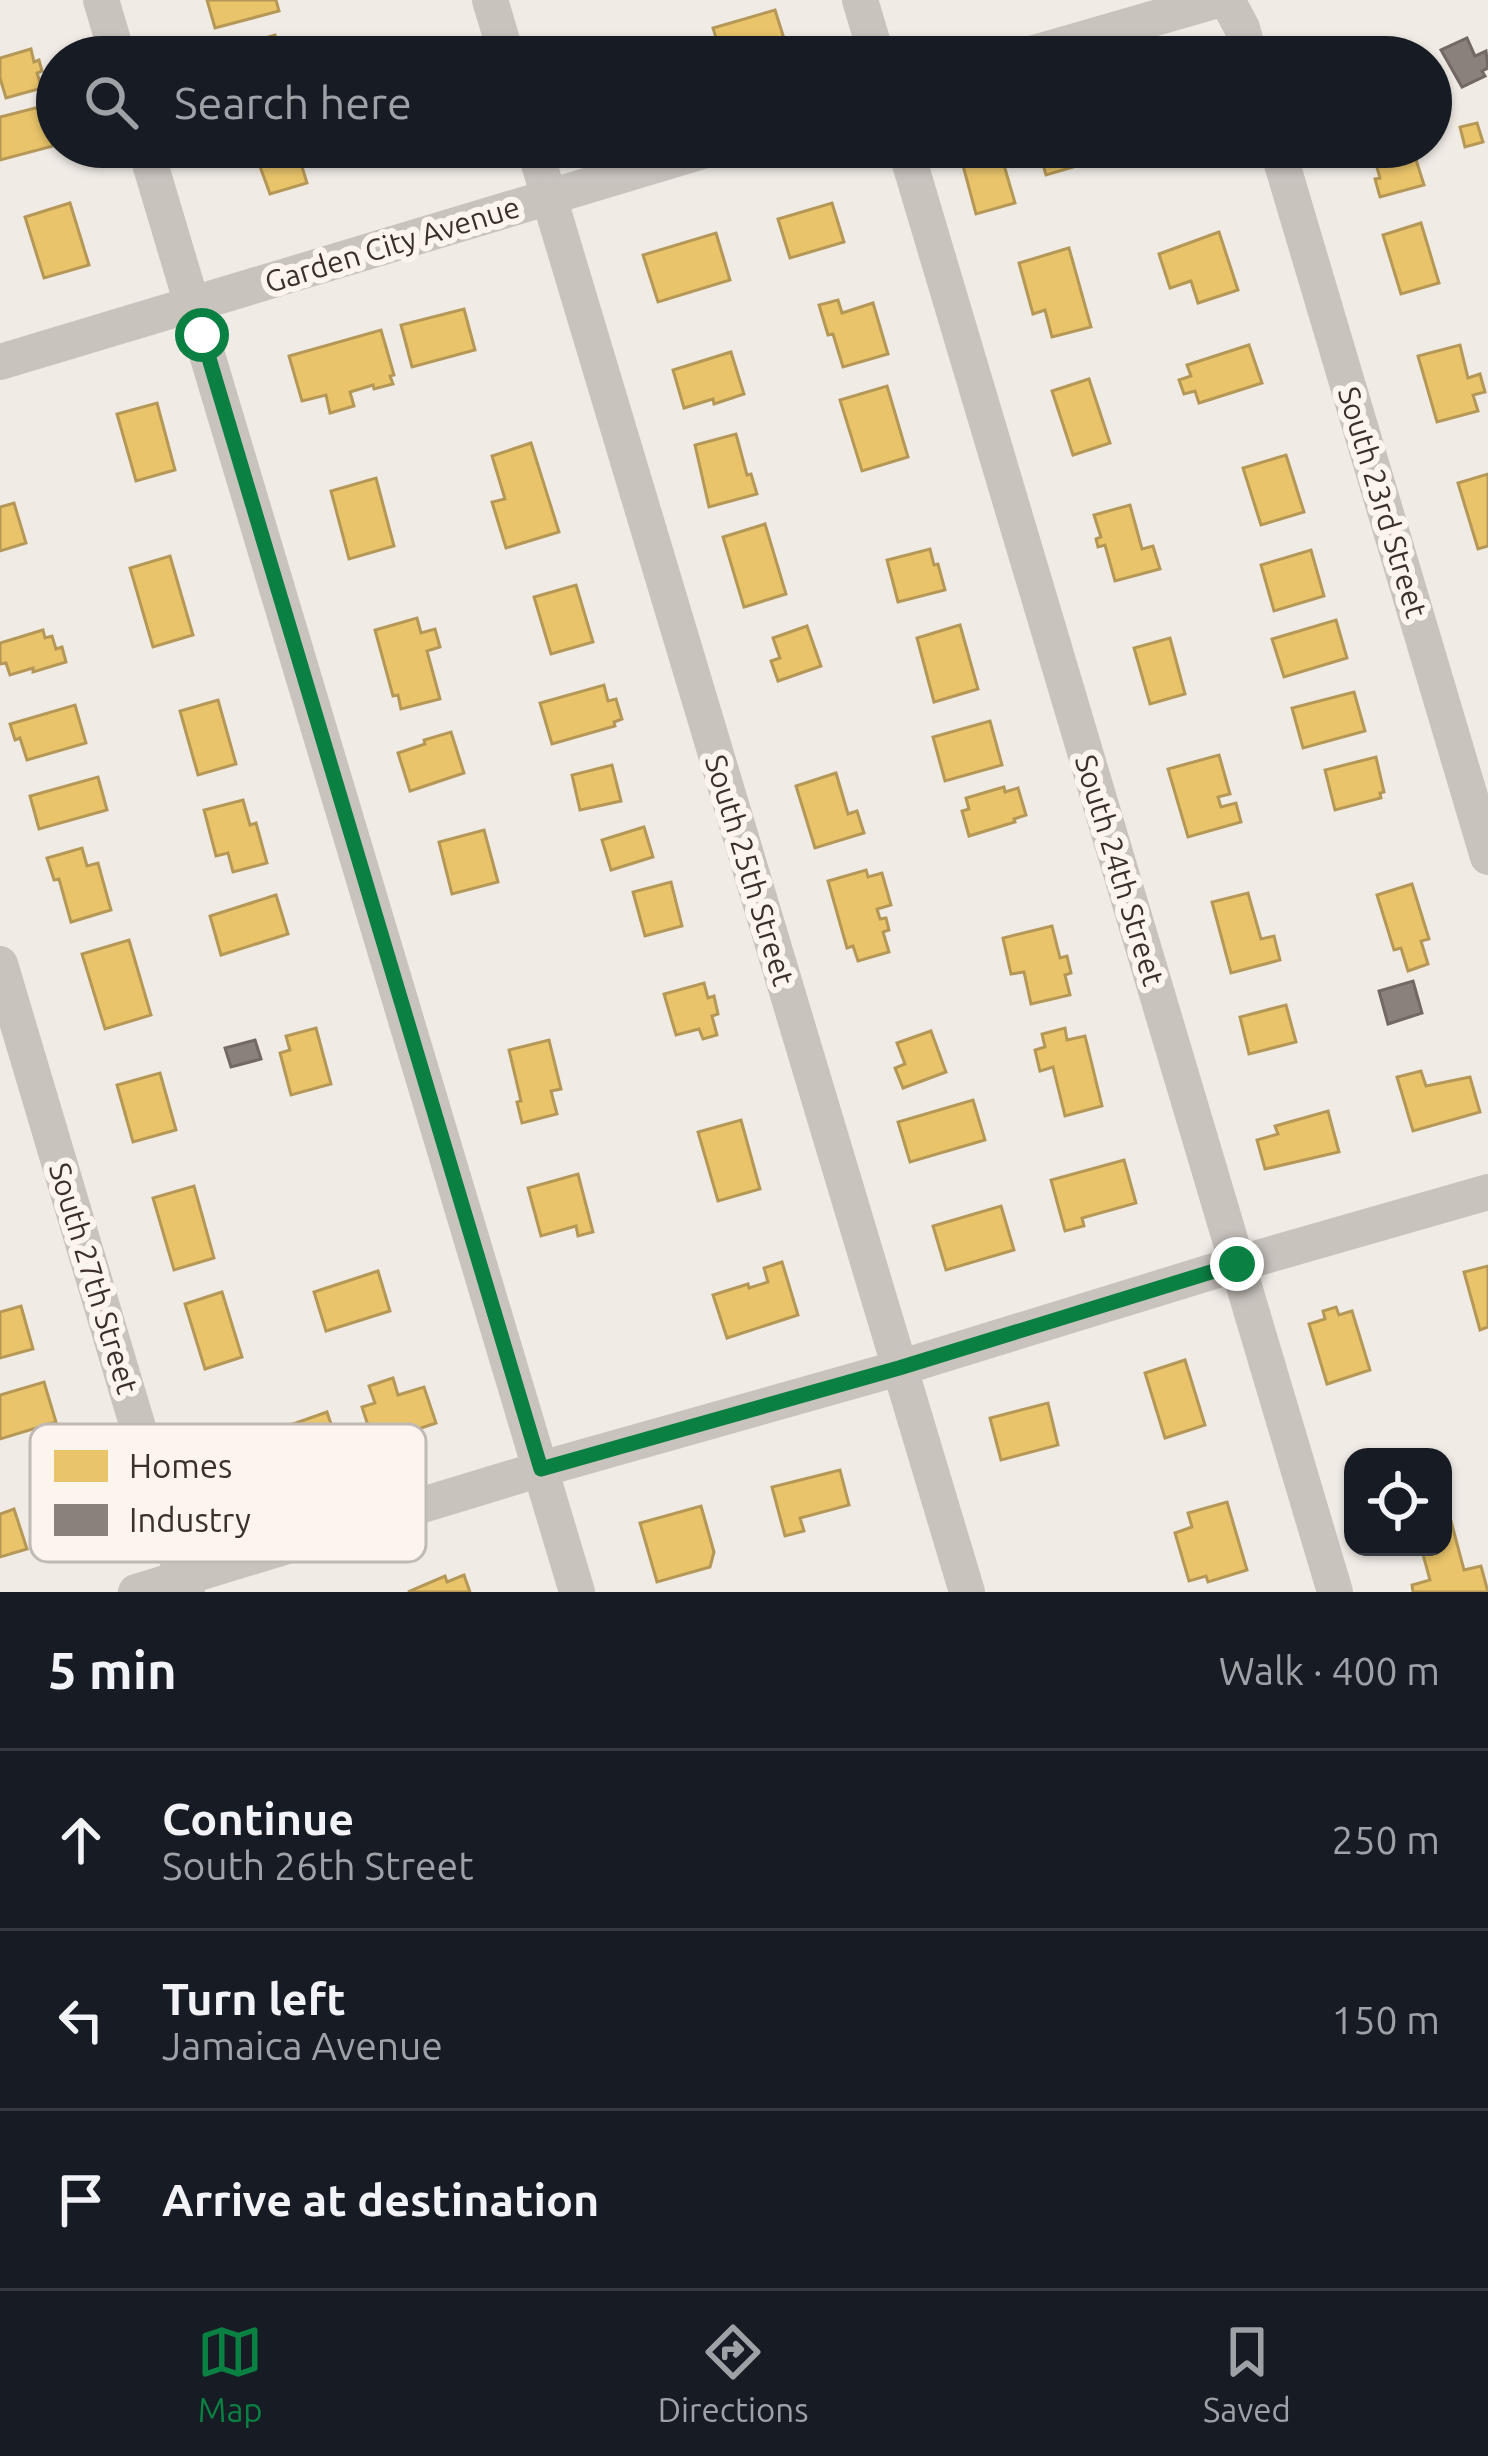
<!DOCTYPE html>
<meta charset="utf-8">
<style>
:root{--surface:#171b24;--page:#20242c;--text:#f1f3f6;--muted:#9ea1a6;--line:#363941;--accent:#0b8043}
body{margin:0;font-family:Ubuntu,sans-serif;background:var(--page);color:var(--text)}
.controls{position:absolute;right:36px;bottom:36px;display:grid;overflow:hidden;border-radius:24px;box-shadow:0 3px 9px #0004}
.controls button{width:108px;height:108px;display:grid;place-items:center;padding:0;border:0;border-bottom:3px solid var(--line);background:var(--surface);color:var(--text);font:60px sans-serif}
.stop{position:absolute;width:36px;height:36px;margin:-27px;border:9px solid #0b8043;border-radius:50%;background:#fff}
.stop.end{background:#0b8043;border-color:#fff;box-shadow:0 3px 12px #0008}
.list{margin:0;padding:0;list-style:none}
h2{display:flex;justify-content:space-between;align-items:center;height:156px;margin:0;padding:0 48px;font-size:51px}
h2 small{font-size:39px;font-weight:400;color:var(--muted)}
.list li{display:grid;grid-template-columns:78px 1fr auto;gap:36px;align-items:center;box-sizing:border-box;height:180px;padding:0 48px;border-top:3px solid var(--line)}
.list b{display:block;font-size:45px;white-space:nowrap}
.list p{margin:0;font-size:39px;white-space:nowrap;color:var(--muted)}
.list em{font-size:39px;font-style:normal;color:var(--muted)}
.icon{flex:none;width:66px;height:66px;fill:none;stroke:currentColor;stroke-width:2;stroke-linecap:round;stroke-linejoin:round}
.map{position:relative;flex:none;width:1488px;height:1592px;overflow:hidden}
.search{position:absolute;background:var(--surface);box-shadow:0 3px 9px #0004;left:36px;right:36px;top:36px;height:132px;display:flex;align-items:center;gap:30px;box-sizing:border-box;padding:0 42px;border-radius:66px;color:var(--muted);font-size:45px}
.sheet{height:696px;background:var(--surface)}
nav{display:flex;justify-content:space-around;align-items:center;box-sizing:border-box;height:168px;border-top:3px solid var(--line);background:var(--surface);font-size:33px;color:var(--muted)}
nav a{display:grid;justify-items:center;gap:6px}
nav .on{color:var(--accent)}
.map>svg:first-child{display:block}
.homes{fill:#e9c46a;stroke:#b59857;stroke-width:3}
.industry{fill:#8a817c;stroke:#726964;stroke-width:3}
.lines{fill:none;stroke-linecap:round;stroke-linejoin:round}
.minor{stroke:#c9c3be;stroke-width:36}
.route{stroke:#0b8043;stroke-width:15}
.labels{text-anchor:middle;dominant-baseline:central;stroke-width:12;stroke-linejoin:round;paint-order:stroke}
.street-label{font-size:30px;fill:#3b302b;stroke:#fbf5ee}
.key{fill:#fbf5ee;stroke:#c1bab4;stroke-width:3}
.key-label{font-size:33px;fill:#3b302b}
</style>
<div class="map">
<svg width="1488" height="1592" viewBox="0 0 1488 1592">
<rect width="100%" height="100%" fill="#f0ebe5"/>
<!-- homes -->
<g class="homes">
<polygon points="207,0 276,0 279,11 215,28"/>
<polygon points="775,10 787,48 756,57 722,57 713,28"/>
<polygon points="275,35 282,57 222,57 220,51"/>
<polygon points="31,49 34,62 39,60 42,71 37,73 42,88 6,98 0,78 0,58"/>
<polygon points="43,106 53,146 0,160 0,117"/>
<polygon points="1477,123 1483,142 1465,147 1460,127"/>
<polygon points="264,147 296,147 307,183 270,194 254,150"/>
<polygon points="401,147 440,147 442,154 406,164"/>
<polygon points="1038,147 1108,147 1111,156 1046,175"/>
<polygon points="1153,147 1195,147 1197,153 1158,165"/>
<polygon points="1412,147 1424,185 1380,197 1375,179 1380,178 1374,157"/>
<polygon points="999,148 1015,203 976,214 961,158"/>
<polygon points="70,203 89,265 44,278 25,217"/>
<polygon points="832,203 844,242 790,258 778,219"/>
<polygon points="1421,223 1439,283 1401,294 1383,235"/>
<polygon points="1219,232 1238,290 1198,303 1191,281 1170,288 1159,254"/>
<polygon points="716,233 730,280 658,302 643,255"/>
<polygon points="1069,248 1091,327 1052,337 1045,310 1033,314 1019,263"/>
<polygon points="838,300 842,313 873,303 888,354 843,367 833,334 828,335 819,305"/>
<polygon points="464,309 475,350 412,367 401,325"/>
<polygon points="381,330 394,375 390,376 393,384 374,389 373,385 350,392 354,406 330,413 326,395 302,401 289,356"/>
<polygon points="1249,345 1262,383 1199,403 1195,391 1184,394 1179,380 1191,376 1187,365"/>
<polygon points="1460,345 1468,378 1480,374 1485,392 1473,395 1478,411 1437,422 1418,356"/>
<polygon points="731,352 744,394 714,404 713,399 684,408 673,370"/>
<polygon points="1089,379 1110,443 1073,455 1052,391"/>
<polygon points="887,386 908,457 862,471 840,400"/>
<polygon points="157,403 175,470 136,481 117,414"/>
<polygon points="736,434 747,475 751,474 757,494 709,507 695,445"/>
<polygon points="531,443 559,532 506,548 492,502 505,499 492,456"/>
<polygon points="1286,455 1304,512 1261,525 1243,468"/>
<polygon points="1488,474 1488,546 1478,549 1458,483"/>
<polygon points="376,478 394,546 349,559 331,491"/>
<polygon points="14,503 26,543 0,551 0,507"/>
<polygon points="1130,505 1142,549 1153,546 1160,569 1115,581 1105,545 1098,547 1096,539 1101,537 1094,515"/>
<polygon points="765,524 786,594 744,607 723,537"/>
<polygon points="930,549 934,565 938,564 945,590 898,602 887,560"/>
<polygon points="1311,550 1324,596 1274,611 1261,565"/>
<polygon points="170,556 193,635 153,647 130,568"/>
<polygon points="576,585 593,642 551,654 534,597"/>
<polygon points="417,618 421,633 435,629 440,647 427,651 440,699 401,709 398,695 393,696 375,630"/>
<polygon points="1336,620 1347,658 1284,677 1272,639"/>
<polygon points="960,625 978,689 934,702 917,638"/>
<polygon points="807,626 821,666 778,681 771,661 780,658 773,638"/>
<polygon points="43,630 45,638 52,636 56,649 62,647 66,662 33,672 33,668 10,675 6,663 0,664 0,643"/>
<polygon points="1170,638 1185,694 1150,704 1134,648"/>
<polygon points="604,685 608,701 616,699 622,719 614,722 615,726 552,744 540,703"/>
<polygon points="1354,692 1365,731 1303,748 1292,708"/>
<polygon points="218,700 236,764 198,775 180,711"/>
<polygon points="75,705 86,743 27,760 20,738 15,740 10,724"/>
<polygon points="990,721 1002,765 945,781 933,737"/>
<polygon points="451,732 464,773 410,791 398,753 425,744 424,740"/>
<polygon points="1219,755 1230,794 1218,797 1221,807 1236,803 1241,822 1188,837 1168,769"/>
<polygon points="1376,757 1384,792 1380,793 1381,798 1335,810 1325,770"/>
<polygon points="612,765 621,801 580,810 572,775"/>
<polygon points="836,773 848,814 857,811 864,833 815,848 796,786"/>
<polygon points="98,777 107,810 39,829 30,796"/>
<polygon points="1004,787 1005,792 1018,788 1026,815 1014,819 1015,822 969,836 962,811 969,809 966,798"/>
<polygon points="243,800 250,825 256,823 267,863 233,872 228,853 216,856 204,810"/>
<polygon points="644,827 653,857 611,870 602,840"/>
<polygon points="484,830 498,882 452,894 439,842"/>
<polygon points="82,848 87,866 98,863 111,910 71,922 59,879 54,880 47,858"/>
<polygon points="866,870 868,877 882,873 891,905 877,909 880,919 886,918 889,930 883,932 889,952 858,961 853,946 847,948 828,881"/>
<polygon points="671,882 682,926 645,936 633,892"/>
<polygon points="1412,884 1429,939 1421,941 1428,964 1408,971 1401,948 1394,950 1377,895"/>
<polygon points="1248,893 1261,939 1274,936 1280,960 1231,973 1212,902"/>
<polygon points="276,895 288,934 221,955 210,916"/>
<polygon points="1052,926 1060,958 1067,956 1071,973 1065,975 1070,995 1031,1004 1024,972 1011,974 1003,938"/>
<polygon points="129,940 151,1015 105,1029 82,954"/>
<polygon points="704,983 708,998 714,996 718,1014 712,1016 717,1035 703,1039 699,1029 676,1035 664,994"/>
<polygon points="1286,1005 1296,1042 1249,1054 1240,1017"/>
<polygon points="316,1028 331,1084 291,1095 280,1053 290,1050 286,1036"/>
<polygon points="1065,1028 1067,1040 1085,1036 1102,1106 1065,1116 1053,1067 1040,1071 1035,1050 1045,1047 1042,1034"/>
<polygon points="931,1031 946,1072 903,1088 895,1068 905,1064 897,1043"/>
<polygon points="549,1040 561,1089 551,1091 557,1114 522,1123 517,1102 521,1101 509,1050"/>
<polygon points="1421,1071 1426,1086 1470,1077 1480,1112 1413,1131 1397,1077"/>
<polygon points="160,1073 176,1130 133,1142 117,1085"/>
<polygon points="973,1100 985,1140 910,1162 898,1122"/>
<polygon points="1328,1111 1339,1152 1265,1169 1257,1140 1278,1134 1275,1126"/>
<polygon points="741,1120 760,1189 718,1201 698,1132"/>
<polygon points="1124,1160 1136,1203 1082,1218 1084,1226 1065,1231 1051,1180"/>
<polygon points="578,1174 593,1232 578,1236 576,1226 541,1236 528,1188"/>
<polygon points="194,1186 214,1258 174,1270 153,1198"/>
<polygon points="1001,1206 1014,1250 946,1270 933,1226"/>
<polygon points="782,1262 798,1315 727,1338 713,1295 748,1284 749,1288 768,1282 764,1268"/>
<polygon points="1488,1266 1488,1327 1480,1330 1464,1272"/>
<polygon points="378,1271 390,1311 326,1331 314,1292"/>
<polygon points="222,1292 242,1357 205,1369 185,1304"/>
<polygon points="21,1306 33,1349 0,1358 0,1312"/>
<polygon points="1336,1307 1339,1315 1352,1311 1370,1370 1327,1384 1309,1324 1325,1319 1323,1311"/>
<polygon points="1185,1360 1205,1425 1165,1438 1145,1373"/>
<polygon points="393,1378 398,1395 424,1387 436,1423 374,1444 362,1407 375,1403 369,1386"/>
<polygon points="44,1382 56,1422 0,1439 0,1395"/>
<polygon points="1048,1403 1058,1445 1001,1460 990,1418"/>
<polygon points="327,1412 341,1453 291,1470 278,1433 294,1428 293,1424"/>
<polygon points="840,1470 849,1505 800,1518 804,1531 785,1536 772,1487"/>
<polygon points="1227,1502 1247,1570 1208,1582 1206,1576 1189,1581 1175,1533 1192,1527 1188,1513"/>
<polygon points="701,1506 714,1552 710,1567 657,1582 640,1523"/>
<polygon points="14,1509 27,1549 0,1557 0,1514"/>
<polygon points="1451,1521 1464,1570 1481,1566 1488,1592 1413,1592 1412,1585 1430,1580 1421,1547 1443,1547 1443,1523"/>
<polygon points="464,1575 470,1592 408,1592 445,1576 447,1582"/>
</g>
<!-- industry -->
<g class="industry">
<polygon points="1467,38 1475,56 1486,51 1488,68 1482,71 1485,76 1462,87 1441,50"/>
<polygon points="1413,981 1422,1013 1388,1024 1379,991"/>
<polygon points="255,1040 261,1059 231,1067 225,1048"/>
</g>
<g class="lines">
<!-- minor -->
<g class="minor">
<polyline points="101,0 118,57"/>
<polyline points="490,0 507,57"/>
<polyline points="860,0 877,57"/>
<polyline points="1227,0 1242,28 1250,57"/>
<polyline points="1020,57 1218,0"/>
<polyline points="145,147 577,1592"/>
<polyline points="534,147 967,1592"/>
<polyline points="905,147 1335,1592"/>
<polyline points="1277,147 1488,857"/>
<polyline points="0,362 716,147"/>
<polyline points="0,964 187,1592"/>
<polyline points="136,1592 541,1469 899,1368 1237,1264 1488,1192"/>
</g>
</g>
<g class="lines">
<!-- route -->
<polyline class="route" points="202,335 541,1469 899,1368 1237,1264"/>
</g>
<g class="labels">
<!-- street labels -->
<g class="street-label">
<text transform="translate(392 244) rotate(-17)">Garden City Avenue</text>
<text transform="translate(1383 502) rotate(73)">South 23rd Street</text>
<text transform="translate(750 870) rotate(73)">South 25th Street</text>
<text transform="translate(1120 870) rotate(73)">South 24th Street</text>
<text transform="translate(94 1278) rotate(73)">South 27th Street</text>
</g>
</g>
<!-- legend -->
<rect x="30" y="1424" width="396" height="138" rx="18" class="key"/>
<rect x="54" y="1450" width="54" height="32" fill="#e9c46a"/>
<rect x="54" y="1504" width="54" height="32" fill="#8a817c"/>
<g class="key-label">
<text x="129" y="1478">Homes</text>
<text x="129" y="1532">Industry</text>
</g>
</svg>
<div class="controls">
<button><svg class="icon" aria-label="locate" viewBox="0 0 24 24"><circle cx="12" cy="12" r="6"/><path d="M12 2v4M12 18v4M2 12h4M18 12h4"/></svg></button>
</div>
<div class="stop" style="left:202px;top:335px"></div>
<div class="stop end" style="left:1237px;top:1264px"></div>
<div class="search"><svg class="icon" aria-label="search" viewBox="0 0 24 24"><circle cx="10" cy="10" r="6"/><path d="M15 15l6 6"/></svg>Search here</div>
</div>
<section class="sheet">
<h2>5 min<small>Walk · 400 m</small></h2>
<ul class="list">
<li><svg class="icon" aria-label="ahead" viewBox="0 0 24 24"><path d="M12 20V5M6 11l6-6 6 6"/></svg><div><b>Continue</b><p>South 26th Street</p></div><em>250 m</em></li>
<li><svg class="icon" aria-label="left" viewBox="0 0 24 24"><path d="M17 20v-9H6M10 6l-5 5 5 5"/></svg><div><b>Turn left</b><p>Jamaica Avenue</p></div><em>150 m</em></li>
<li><svg class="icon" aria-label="arrive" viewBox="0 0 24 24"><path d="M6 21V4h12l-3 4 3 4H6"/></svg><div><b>Arrive at destination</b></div></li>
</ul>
</section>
<nav>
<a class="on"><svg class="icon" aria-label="map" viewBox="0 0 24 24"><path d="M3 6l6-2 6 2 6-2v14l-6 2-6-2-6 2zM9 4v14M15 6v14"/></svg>Map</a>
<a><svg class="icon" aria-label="directions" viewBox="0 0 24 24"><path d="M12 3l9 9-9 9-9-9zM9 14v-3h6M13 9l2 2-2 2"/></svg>Directions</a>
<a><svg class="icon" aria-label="saved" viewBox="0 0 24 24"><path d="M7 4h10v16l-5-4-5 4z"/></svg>Saved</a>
</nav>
